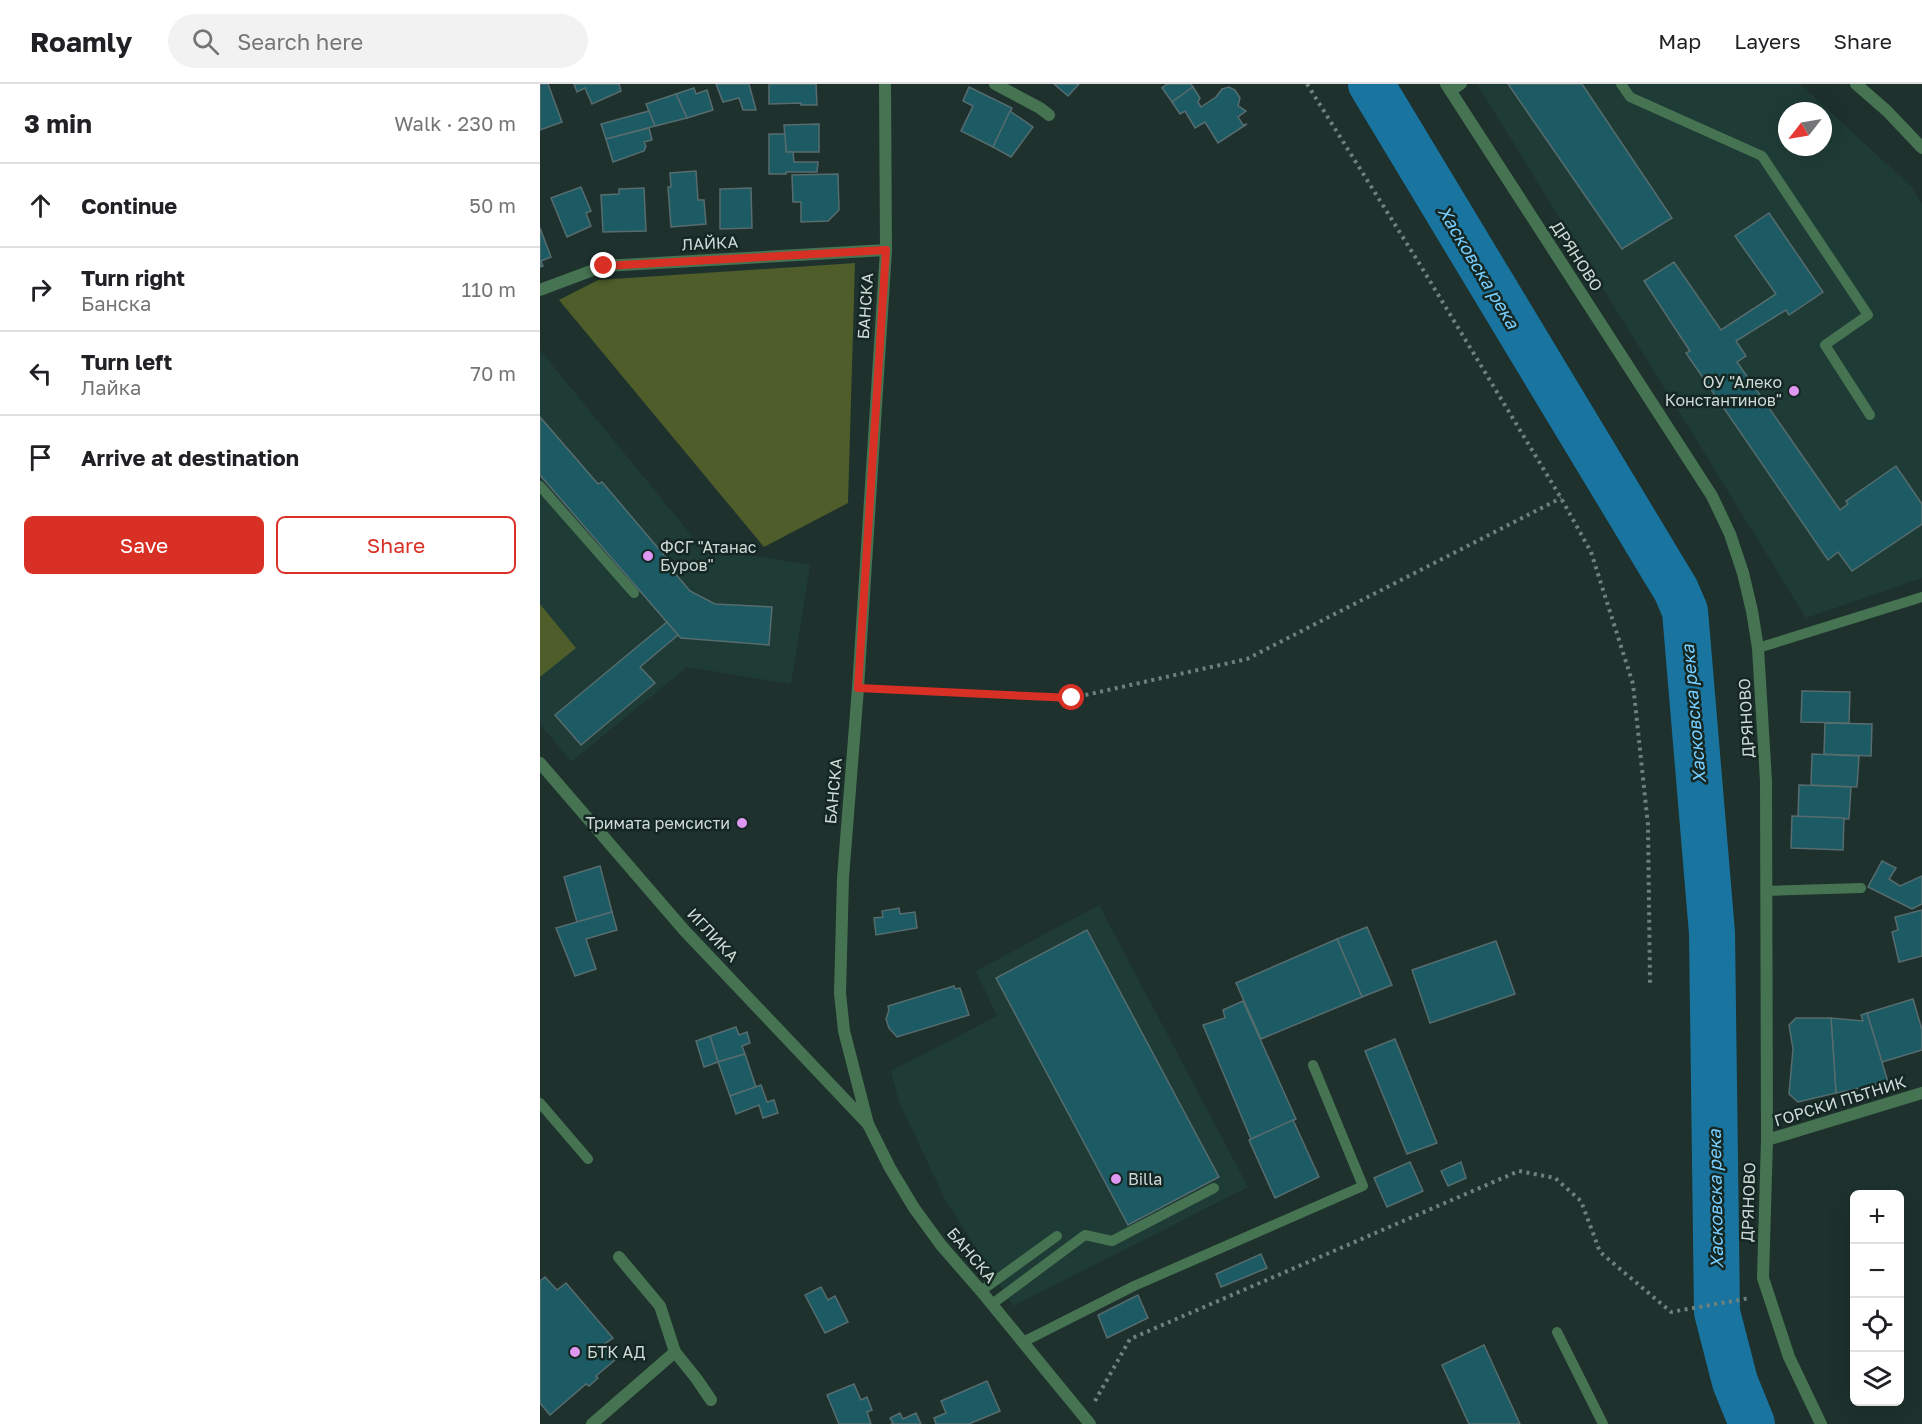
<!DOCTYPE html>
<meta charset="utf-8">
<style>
:root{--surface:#fff;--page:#f2f2f2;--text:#202124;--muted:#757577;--line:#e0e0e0;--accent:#d93025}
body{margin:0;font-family:"Golos Text",sans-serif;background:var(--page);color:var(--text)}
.controls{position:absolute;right:18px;bottom:18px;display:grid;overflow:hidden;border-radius:9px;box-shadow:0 6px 24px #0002}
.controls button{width:54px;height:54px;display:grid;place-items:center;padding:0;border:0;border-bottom:2px solid var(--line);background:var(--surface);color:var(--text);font:30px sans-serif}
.compass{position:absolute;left:1238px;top:18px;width:54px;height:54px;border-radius:50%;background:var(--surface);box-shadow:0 6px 24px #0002;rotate:239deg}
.stop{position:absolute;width:18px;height:18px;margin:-14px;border:4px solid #d93025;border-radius:50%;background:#fff}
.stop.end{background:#d93025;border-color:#fff;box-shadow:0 2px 6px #0008}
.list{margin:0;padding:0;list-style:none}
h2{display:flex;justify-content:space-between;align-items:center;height:78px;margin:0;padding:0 24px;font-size:26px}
h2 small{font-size:20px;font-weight:400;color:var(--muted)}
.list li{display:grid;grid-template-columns:39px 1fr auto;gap:18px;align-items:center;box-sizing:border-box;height:84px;padding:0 24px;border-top:2px solid var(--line)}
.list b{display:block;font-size:22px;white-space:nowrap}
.list p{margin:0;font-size:20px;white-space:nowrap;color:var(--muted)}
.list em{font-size:20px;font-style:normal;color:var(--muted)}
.actions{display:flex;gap:12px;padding:18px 24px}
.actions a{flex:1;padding:14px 0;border:2px solid var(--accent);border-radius:9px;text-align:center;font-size:21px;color:var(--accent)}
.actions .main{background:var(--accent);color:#fff}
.icon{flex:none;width:33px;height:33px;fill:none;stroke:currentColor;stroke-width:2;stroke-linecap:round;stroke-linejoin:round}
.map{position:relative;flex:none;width:1382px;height:1340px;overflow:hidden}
header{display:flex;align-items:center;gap:36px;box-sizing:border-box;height:84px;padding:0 30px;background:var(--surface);border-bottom:2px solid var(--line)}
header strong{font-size:28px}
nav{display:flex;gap:33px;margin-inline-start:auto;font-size:21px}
.search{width:420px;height:54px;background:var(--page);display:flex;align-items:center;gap:15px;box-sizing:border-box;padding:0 21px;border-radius:33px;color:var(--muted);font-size:22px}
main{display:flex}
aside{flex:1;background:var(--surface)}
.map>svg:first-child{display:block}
.built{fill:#1f3b35;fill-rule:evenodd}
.green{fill:#4e5d2a}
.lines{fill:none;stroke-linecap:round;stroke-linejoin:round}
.river{stroke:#1975a0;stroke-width:46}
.building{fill:#1c5b63;stroke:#566c6f;stroke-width:1.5}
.path{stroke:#71807c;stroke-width:4;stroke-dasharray:3 4.5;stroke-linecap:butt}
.service{stroke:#467452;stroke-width:10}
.minor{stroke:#467452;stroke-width:12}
.tertiary{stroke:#467452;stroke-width:12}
.route{stroke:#d93025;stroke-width:8}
.poi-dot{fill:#df98f2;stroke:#152723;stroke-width:2}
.labels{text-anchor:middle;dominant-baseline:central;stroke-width:5;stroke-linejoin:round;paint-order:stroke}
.street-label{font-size:16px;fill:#cfdad7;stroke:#152723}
.poi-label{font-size:16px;fill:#cfdad7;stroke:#152723;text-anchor:start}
.water-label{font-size:18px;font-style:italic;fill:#78ceff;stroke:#152723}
</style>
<header>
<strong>Roamly</strong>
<div class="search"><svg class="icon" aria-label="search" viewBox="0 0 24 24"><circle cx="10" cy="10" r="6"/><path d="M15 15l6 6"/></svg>Search here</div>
<nav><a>Map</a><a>Layers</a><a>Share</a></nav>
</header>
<main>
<aside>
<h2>3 min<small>Walk · 230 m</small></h2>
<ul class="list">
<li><svg class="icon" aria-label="ahead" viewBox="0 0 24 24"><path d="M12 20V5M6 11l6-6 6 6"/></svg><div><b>Continue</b></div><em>50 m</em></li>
<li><svg class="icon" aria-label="right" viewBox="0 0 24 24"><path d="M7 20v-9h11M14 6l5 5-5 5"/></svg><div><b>Turn right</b><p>Банска</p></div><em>110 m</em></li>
<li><svg class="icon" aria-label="left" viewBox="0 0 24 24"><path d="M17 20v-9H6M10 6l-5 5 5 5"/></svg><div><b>Turn left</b><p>Лайка</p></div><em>70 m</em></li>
<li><svg class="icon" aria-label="arrive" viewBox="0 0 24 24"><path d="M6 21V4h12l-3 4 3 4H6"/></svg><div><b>Arrive at destination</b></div></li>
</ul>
<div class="actions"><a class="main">Save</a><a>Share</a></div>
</aside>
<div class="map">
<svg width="1382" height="1340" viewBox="0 0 1382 1340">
<rect width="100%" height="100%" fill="#1e312d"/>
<!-- built -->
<g class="built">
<path d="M937,0H1260L1372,103L1382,120V494L1266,534ZM1247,27H1283V63H1247Z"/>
<polygon points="0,266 161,463 270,481 251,600 147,583 31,678 0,640"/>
<polygon points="559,821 708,1103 473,1222 405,1115 359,1018 351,987 457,932 436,887"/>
</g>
<!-- green -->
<g class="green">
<polygon points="315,179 308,419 224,463 19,216 58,196"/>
<polygon points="0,520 36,564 0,593"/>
</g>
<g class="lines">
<!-- river -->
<polyline class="river" points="831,0 1136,506 1145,527 1172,849 1177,1228 1195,1298 1212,1340"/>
</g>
<!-- building -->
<g class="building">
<polygon points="0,0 8,0 22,38 0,46"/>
<polygon points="34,0 79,0 81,7 52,20 45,4 37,8"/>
<polygon points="176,0 209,0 216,26 203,26 199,14 183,18"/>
<polygon points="229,0 276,0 277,21 261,21 261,19 229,20"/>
<polygon points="514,0 539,0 528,12"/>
<polygon points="627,0 651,0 653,3 632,18 622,4"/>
<polygon points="968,0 1042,0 1132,134 1082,165"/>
<polygon points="429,3 472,24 453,63 421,47 433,22 423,17"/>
<polygon points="653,3 660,14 658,18 661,23 676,13 682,5 689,3 695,6 700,14 698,22 706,27 698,33 703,41 707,40 678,59 665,38 655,44 645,27 640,30 632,18"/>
<polygon points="154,4 156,10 167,6 173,26 147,34 136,10"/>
<polygon points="136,10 147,34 115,42 106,20"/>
<polygon points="109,27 115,42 66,55 61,40"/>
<polygon points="470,27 493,43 471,73 453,63"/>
<polygon points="279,40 279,68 246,68 244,41"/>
<polygon points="109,44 112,56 104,58 106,62 104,67 73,78 66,55"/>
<polygon points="229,50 245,50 246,68 253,68 254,78 278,78 277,88 246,88 246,90 229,90"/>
<polygon points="156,87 158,116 164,116 166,140 131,143 128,103 131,103 130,89"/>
<polygon points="298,90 299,126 288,137 261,138 261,118 253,118 252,91"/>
<polygon points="41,103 51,127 46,129 51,142 27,153 11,114"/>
<polygon points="104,104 106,147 63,148 61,111 79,110 79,105"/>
<polygon points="211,104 212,144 180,145 180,105"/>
<polygon points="1229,129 1283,208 1249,231 1246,226 1196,257 1206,272 1197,278 1300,426 1308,420 1306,417 1356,382 1382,420 1382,440 1312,487 1298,468 1288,476 1146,269 1150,267 1104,197 1134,178 1181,246 1236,210 1195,152"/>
<polygon points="0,144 11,173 1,177 3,182 0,183"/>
<polygon points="0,333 58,400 62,398 130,478 128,481 150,507 175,520 232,523 229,561 141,554 138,551 0,391"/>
<polygon points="127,538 138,551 100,583 115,599 41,661 15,631"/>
<polygon points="1262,607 1310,608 1309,639 1261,638"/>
<polygon points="1285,639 1332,640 1331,672 1284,670"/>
<polygon points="1272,670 1319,672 1317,703 1271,701"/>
<polygon points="1259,701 1311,703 1309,735 1258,733"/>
<polygon points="1252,732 1304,734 1303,766 1251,764"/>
<polygon points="1342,777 1356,784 1349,795 1360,802 1382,792 1382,820 1372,825 1328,803"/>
<polygon points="60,782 72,828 37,838 24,793"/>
<polygon points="359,824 360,830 375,828 377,844 336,851 334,834 343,833 342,827"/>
<polygon points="1382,826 1382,872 1359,878 1352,848 1358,846 1355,833"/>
<polygon points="72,828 77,846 46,855 56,885 35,892 16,844"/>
<polygon points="827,843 852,901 822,913 797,855"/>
<polygon points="547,846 679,1093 588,1141 456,894"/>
<polygon points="797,855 822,913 721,955 696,899"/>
<polygon points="956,857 975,910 890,939 872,886"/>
<polygon points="414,902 415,905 420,904 429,931 357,953 349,944 346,935 349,926 348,922"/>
<polygon points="1373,915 1382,946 1382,966 1342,978 1327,929"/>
<polygon points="703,917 756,1035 711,1055 663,941 685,934 683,926"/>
<polygon points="1327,929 1348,998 1296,1009 1291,934 1323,937 1321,931"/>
<polygon points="1256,934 1291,934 1296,1009 1258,1018 1249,1010 1253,965 1249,941"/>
<polygon points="196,943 199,951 207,948 210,959 202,962 205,970 178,978 170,952"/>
<polygon points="170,952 178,978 164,983 156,957"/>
<polygon points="855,955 897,1059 867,1070 825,967"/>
<polygon points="205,970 216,1003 190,1012 178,978"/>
<polygon points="221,1001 227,1018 234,1016 238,1029 223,1034 219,1021 196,1030 190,1012"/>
<polygon points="753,1036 779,1093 735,1114 709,1056"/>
<polygon points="870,1078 883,1107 847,1123 834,1094"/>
<polygon points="921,1078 926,1094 908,1102 901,1087"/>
<polygon points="721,1170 727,1184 681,1203 676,1190"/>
<polygon points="5,1193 17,1206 26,1199 73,1254 63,1261 75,1276 56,1292 58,1294 49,1302 46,1300 10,1331 0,1319 0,1197"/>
<polygon points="281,1203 288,1216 295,1212 308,1238 285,1249 265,1211"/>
<polygon points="598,1211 608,1234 567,1254 558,1231"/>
<polygon points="944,1261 980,1340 929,1340 902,1281"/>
<polygon points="447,1297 460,1327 429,1340 396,1340 394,1334 406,1329 401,1317"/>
<polygon points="314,1300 321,1316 327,1313 332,1326 327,1328 331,1340 299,1340 287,1311"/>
<polygon points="360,1329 363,1335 376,1329 381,1340 351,1340 353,1339 350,1334"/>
</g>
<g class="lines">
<!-- path -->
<g class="path">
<polyline points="767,0 879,179 1021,414 1051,468 1093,600 1108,741 1110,899"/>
<polyline points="336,605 532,614 707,575 1021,414"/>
<polyline points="555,1317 590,1255 979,1087 1015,1094 1041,1117 1060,1168 1131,1228 1210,1214"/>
</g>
<!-- service -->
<g class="service">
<polyline points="1081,0 1090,13 1222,72 1328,231 1285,261 1330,331"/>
<polyline points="911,8 922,0"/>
<polyline points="0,402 94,509"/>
<polyline points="1218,564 1382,513"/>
<polyline points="1226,807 1321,804"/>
<polyline points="0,1019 48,1075"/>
<polyline points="441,1207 517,1152"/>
<polyline points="452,1220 545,1151 572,1157 674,1104"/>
<polyline points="1017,1248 1063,1340"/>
<polyline points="483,1258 594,1202 823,1102 773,981"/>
</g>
<!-- minor -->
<g class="minor">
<polyline points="455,0 500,24 509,31"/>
<polyline points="1316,0 1347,27 1382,64"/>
<polyline points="0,206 64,182 346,166"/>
<polyline points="0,679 144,846 328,1040"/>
<polyline points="1227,1056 1382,1009"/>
<polyline points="135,1268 156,1294 171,1316"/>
<polyline points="52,1340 135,1268 120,1222 79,1173"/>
</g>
<!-- tertiary -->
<g class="tertiary">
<polyline points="345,0 346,166 318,604 303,794 300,909 304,947 328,1040 350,1084 374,1124 401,1161 441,1207 550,1340"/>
<polyline points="906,0 1172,412 1190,450 1203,489 1212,527 1218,564 1226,697 1227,1056 1223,1194 1249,1273 1281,1340"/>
</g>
</g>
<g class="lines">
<!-- route -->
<polyline class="route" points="64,182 346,166 318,604 532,614"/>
</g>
<!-- markers -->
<g class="poi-dot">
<circle cx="1254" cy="307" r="6"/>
<circle cx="108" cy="472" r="6"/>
<circle cx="202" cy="739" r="6"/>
<circle cx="576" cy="1095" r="6"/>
<circle cx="35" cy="1268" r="6"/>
</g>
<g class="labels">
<!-- street labels -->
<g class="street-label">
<text transform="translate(170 159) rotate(-3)">ЛАЙКА</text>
<text transform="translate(1037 172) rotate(57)">ДРЯНОВО</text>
<text transform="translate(325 222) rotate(-86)">БАНСКА</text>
<text transform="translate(1206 634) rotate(-93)">ДРЯНОВО</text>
<text transform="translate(293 707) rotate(-85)">БАНСКА</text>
<text transform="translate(173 851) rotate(47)">ИГЛИКА</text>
<text transform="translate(1300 1017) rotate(-17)">ГОРСКИ ПЪТНИК</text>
<text transform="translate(1208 1118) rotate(-88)">ДРЯНОВО</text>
<text transform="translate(432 1171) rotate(50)">БАНСКА</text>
</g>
<!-- poi labels -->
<g class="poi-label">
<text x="1242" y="298" text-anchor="end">ОУ "Алеко<tspan x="1242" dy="18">Константинов"</tspan></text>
<text x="120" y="463">ФСГ "Атанас<tspan x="120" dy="18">Буров"</tspan></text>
<text x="190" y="739" text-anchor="end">Тримата ремсисти</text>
<text x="588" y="1095">Billa</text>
<text x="47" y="1268">БТК АД</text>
</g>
<!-- water labels -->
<g class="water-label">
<text transform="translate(939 183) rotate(59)">Хасковска река</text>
<text transform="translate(1153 630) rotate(-95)">Хасковска река</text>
<text transform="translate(1175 1115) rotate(-91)">Хасковска река</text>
</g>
</g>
</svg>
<div class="controls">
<button>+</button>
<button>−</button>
<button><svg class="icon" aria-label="locate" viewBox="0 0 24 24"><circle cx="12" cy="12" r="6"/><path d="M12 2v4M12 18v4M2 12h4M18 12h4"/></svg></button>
<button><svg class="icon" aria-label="layers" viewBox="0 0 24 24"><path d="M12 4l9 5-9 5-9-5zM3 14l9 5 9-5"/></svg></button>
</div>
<svg class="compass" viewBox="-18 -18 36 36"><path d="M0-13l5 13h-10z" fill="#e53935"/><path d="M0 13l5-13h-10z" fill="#757577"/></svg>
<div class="stop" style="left:532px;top:614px"></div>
<div class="stop end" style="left:64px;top:182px"></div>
</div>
</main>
